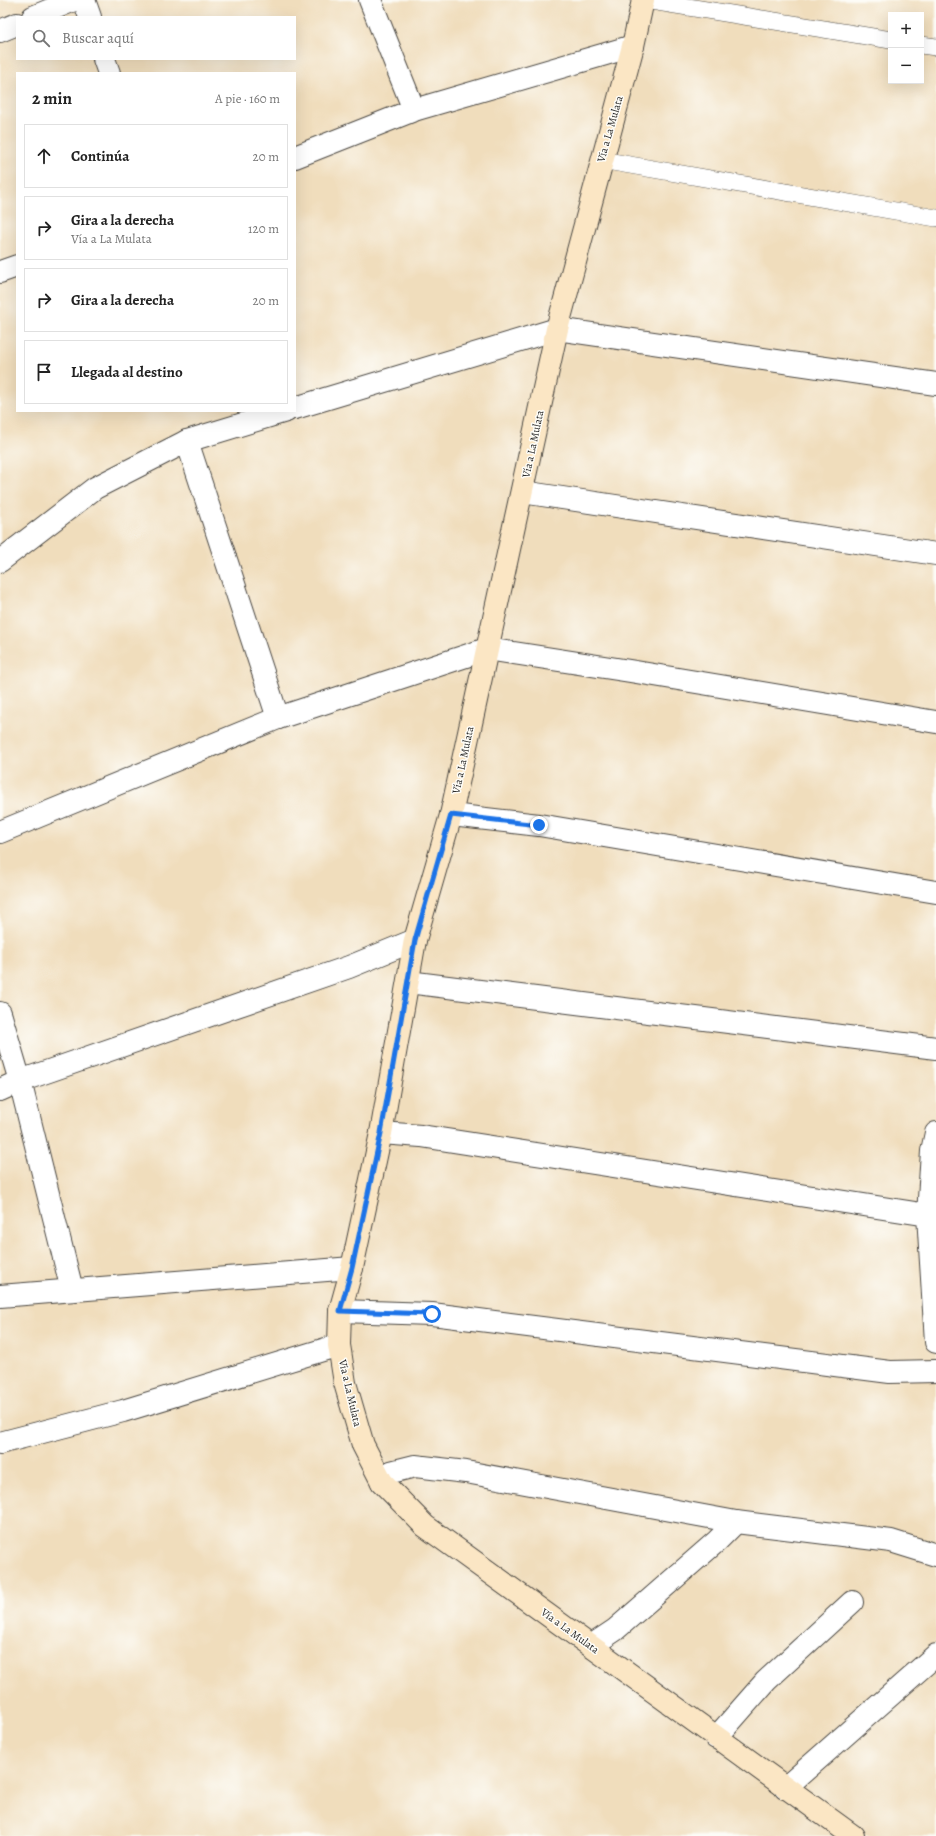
<!DOCTYPE html>
<html lang="es">
<meta charset="utf-8">
<style>
:root{--surface:#fff;--page:#f2f2f2;--text:#222;--muted:#767676;--line:#e0e0e0}
body{margin:0;font-family:Alegreya,serif;background:var(--page);color:var(--text)}
.controls{position:absolute;right:12px;top:12px;display:grid;overflow:hidden;border-radius:0px;box-shadow:0 4px 16px #0002}
.controls button{width:36px;height:36px;display:grid;place-items:center;padding:0;border:0;border-bottom:1px solid var(--line);background:var(--surface);color:var(--text);font:20px sans-serif}
.stop{position:absolute;width:12px;height:12px;margin:-9px;border:3px solid #1a73e8;border-radius:50%;background:#fff}
.stop.end{background:#1a73e8;border-color:#fff;box-shadow:0 1px 4px #0008}
.list{margin:0;padding:0;list-style:none}
h2{display:flex;justify-content:space-between;align-items:center;height:52px;margin:0;padding:0 16px;font-size:17px}
h2 small{font-size:13px;font-weight:400;color:var(--muted)}
.list li{display:grid;grid-template-columns:26px 1fr auto;gap:12px;align-items:center;box-sizing:border-box;height:64px;margin:0 8px 8px;padding:0 8px;border:1px solid var(--line);border-radius:0px}
.list b{display:block;font-size:15px;white-space:nowrap}
.list p{margin:0;font-size:13px;white-space:nowrap;color:var(--muted)}
.list em{font-size:13px;font-style:normal;color:var(--muted)}
.icon{flex:none;width:22px;height:22px;fill:none;stroke:currentColor;stroke-width:2;stroke-linecap:round;stroke-linejoin:round}
.map{position:relative;flex:none;width:936px;height:1836px;overflow:hidden}
.search{position:absolute;background:var(--surface);box-shadow:0 4px 16px #0002;left:16px;top:16px;width:280px;height:44px;display:flex;align-items:center;gap:10px;box-sizing:border-box;padding:0 14px;border-radius:0px;color:var(--muted);font-size:15px}
.panel{position:absolute;background:var(--surface);box-shadow:0 4px 16px #0002;left:16px;top:72px;width:280px;height:340px;border-radius:0px}
.map>svg:first-child{display:block}
.lines{fill:none;stroke-linecap:round;stroke-linejoin:round}
.lane-casing{stroke:#494641;stroke-width:18}
.street-casing{stroke:#494641;stroke-width:24}
.secondary-casing{stroke:#494641;stroke-width:24}
.lane{stroke:#fff;stroke-width:17}
.street{stroke:#fff;stroke-width:22}
.secondary{stroke:#fbe6c4;stroke-width:22}
.route{stroke:#1a73e8;stroke-width:5}
.labels{text-anchor:middle;dominant-baseline:central;stroke-width:3;stroke-linejoin:round;paint-order:stroke}
.street-label{font-size:11px;fill:#2b2b2b;stroke:#fdfcf7}
</style>
<div class="map">
<svg width="936" height="1836" viewBox="0 0 936 1836">
<rect width="100%" height="100%" fill="#fdfcf7"/>
<filter id="ink" filterUnits="userSpaceOnUse"><feTurbulence type="fractalNoise" baseFrequency=".025" numOctaves="2"/><feDisplacementMap in="SourceGraphic" scale="8" xChannelSelector="R" yChannelSelector="G"/><feConvolveMatrix kernelMatrix="1 2 1 2 8 2 1 2 1" color-interpolation-filters="sRGB"/></filter>
<filter id="wash" filterUnits="userSpaceOnUse"><feTurbulence type="fractalNoise" baseFrequency=".012" numOctaves="4" result="noise"/><feDisplacementMap in="SourceGraphic" scale="16" xChannelSelector="R" yChannelSelector="G"/><feGaussianBlur stdDeviation="0.9" result="paint"/><feColorMatrix in="noise" values="0 0 0 0 0 0 0 0 0 0 0 0 0 0 0 0 0 1.4 0 .05"/><feComposite in="paint" operator="in"/></filter>
<g filter="url(#wash)">
<rect width="100%" height="100%" fill="#f0ddbc"/>
</g>
<g filter="url(#ink)">
<g class="lines">
<defs>
<g id="lane">
<polyline points="645,0 891,40"/>
<polyline points="921,45 936,47"/>
<polyline points="601,160 936,218"/>
</g>
<g id="street">
<polyline points="84,0 90,17"/>
<polyline points="370,0 414,110"/>
<polyline points="33,17 74,0"/>
<polyline points="0,31 17,24"/>
<polyline points="104,59 109,73"/>
<polyline points="295,157 414,110 633,46"/>
<polyline points="0,272 17,266"/>
<polyline points="295,408 557,329 936,384"/>
<polyline points="187,441 278,718"/>
<polyline points="522,492 936,554"/>
<polyline points="0,561 95,488 187,441 286,411"/>
<polyline points="451,815 539,825 936,892"/>
<polyline points="0,832 278,718 487,649 630,671 936,722"/>
<polyline points="408,982 936,1048"/>
<polyline points="0,1013 20,1081 72,1290"/>
<polyline points="0,1090 20,1081 349,967 415,940"/>
<polyline points="381,1133 421,1136 928,1215"/>
<polyline points="936,1133 932,1151 928,1215 936,1342"/>
<polyline points="0,1296 352,1268"/>
<polyline points="340,1311 432,1314 890,1372 936,1371"/>
<polyline points="0,1443 123,1411 339,1345"/>
<polyline points="382,1482 391,1472 415,1466 466,1472 736,1522 891,1541 936,1555"/>
<polyline points="591,1646 615,1630 717,1541 736,1522"/>
<polyline points="716,1738 766,1681 852,1602"/>
<polyline points="785,1788 936,1655"/>
</g>
<polyline id="secondary" points="643,0 633,46 557,329 451,815 415,940 381,1133 352,1268 340,1311 339,1345 345,1383 363,1445 382,1482 425,1526 853,1836"/>
</defs>
<!-- lane casing -->
<use href="#lane" class="lane-casing"/>
<!-- street casing -->
<use href="#street" class="street-casing"/>
<!-- secondary casing -->
<use href="#secondary" class="secondary-casing"/>
<!-- lane -->
<use href="#lane" class="lane"/>
<!-- street -->
<use href="#street" class="street"/>
<!-- secondary -->
<use href="#secondary" class="secondary"/>
</g>
</g>
<g class="lines" filter="url(#ink)">
<!-- route -->
<polyline class="route" points="432,1314 340,1311 352,1268 381,1133 415,940 451,815 539,825"/>
</g>
<g class="labels">
<!-- street labels -->
<g class="street-label">
<text transform="translate(610 129) rotate(-74)">Vía a La Mulata</text>
<text transform="translate(533 444) rotate(-78)">Vía a La Mulata</text>
<text transform="translate(463 760) rotate(-78)">Vía a La Mulata</text>
<text transform="translate(350 1393) rotate(77)">Vía a La Mulata</text>
<text transform="translate(570 1631) rotate(36)">Vía a La Mulata</text>
</g>
</g>
</svg>
<div class="controls">
<button>+</button>
<button>−</button>
</div>
<div class="stop" style="left:432px;top:1314px"></div>
<div class="stop end" style="left:539px;top:825px"></div>
<div class="search"><svg class="icon" aria-label="search" viewBox="0 0 24 24"><circle cx="10" cy="10" r="6"/><path d="M15 15l6 6"/></svg>Buscar aquí</div>
<section class="panel">
<h2>2 min<small>A pie · 160 m</small></h2>
<ul class="list">
<li><svg class="icon" aria-label="ahead" viewBox="0 0 24 24"><path d="M12 20V5M6 11l6-6 6 6"/></svg><div><b>Continúa</b></div><em>20 m</em></li>
<li><svg class="icon" aria-label="right" viewBox="0 0 24 24"><path d="M7 20v-9h11M14 6l5 5-5 5"/></svg><div><b>Gira a la derecha</b><p>Vía a La Mulata</p></div><em>120 m</em></li>
<li><svg class="icon" aria-label="right" viewBox="0 0 24 24"><path d="M7 20v-9h11M14 6l5 5-5 5"/></svg><div><b>Gira a la derecha</b></div><em>20 m</em></li>
<li><svg class="icon" aria-label="arrive" viewBox="0 0 24 24"><path d="M6 21V4h12l-3 4 3 4H6"/></svg><div><b>Llegada al destino</b></div></li>
</ul>
</section>
</div>
